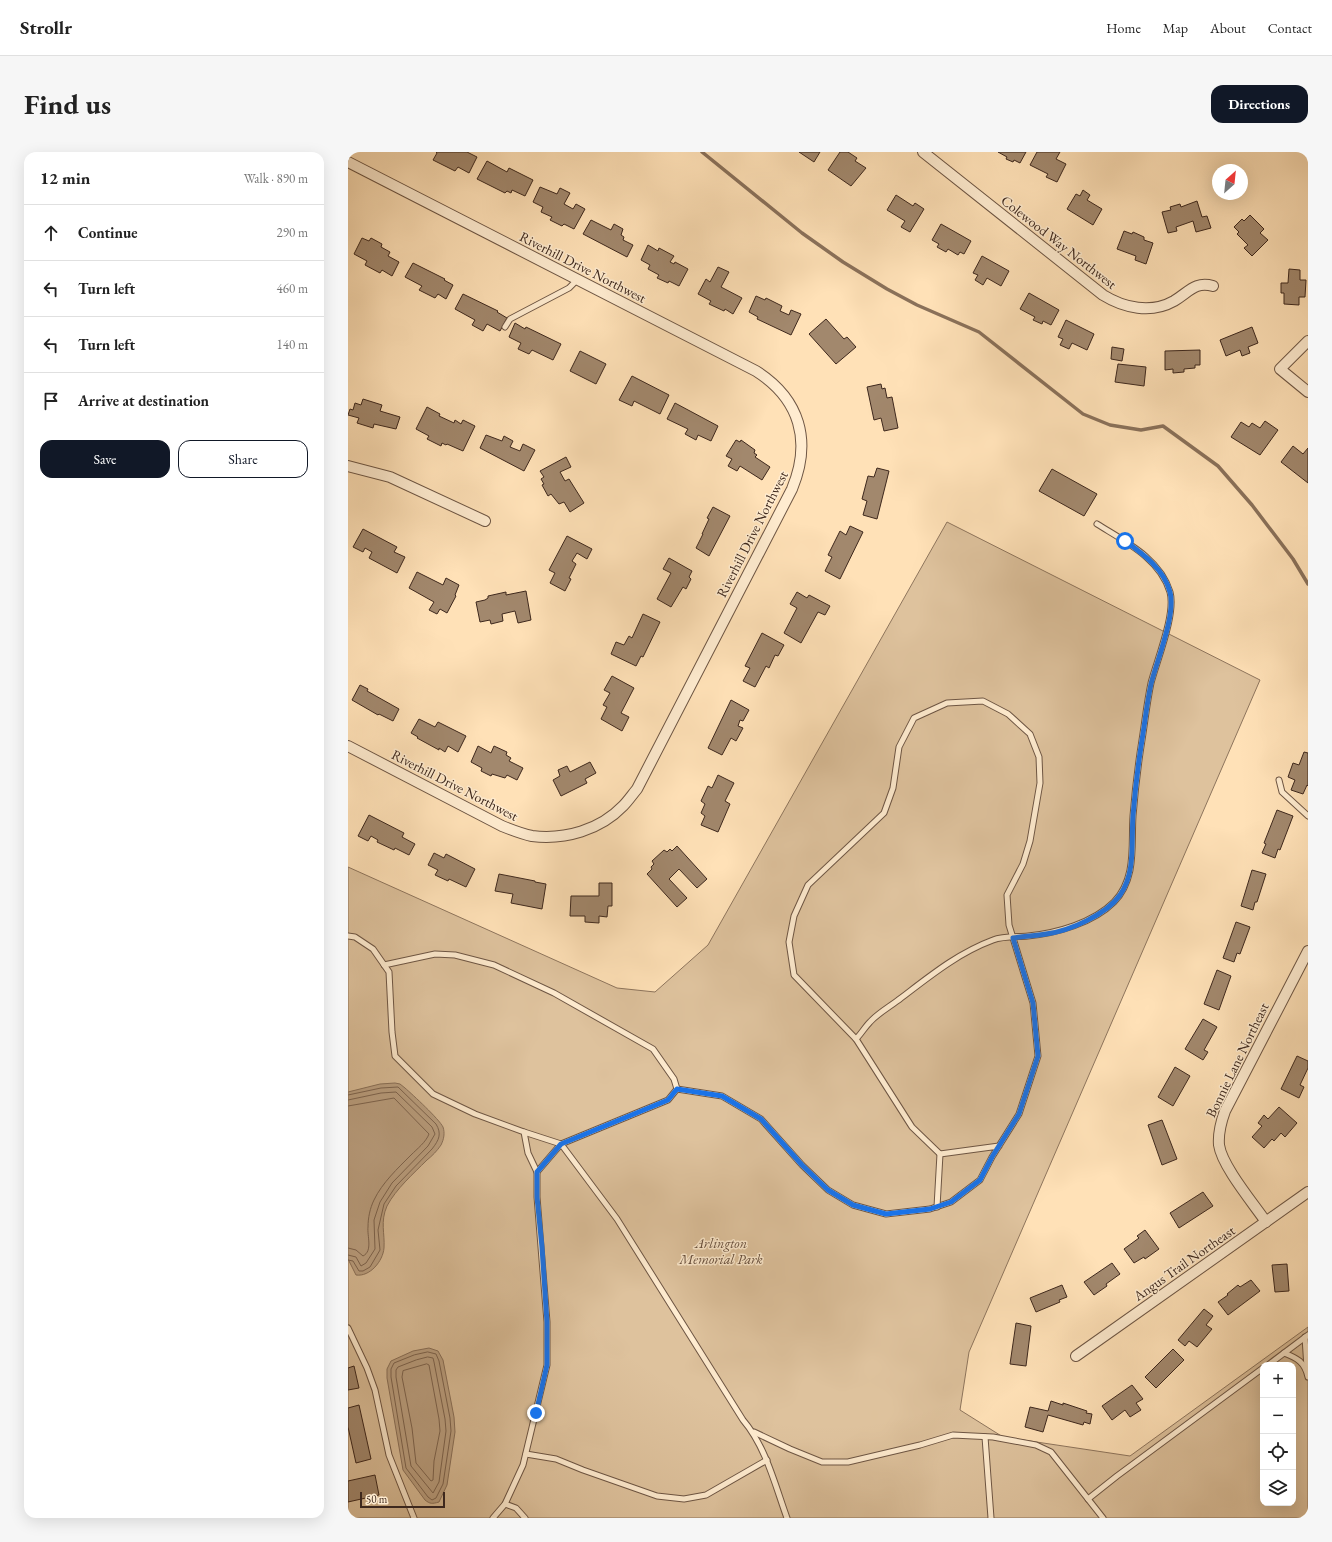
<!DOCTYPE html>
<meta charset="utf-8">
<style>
:root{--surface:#fff;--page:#f6f6f6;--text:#222;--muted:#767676;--line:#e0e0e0;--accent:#111827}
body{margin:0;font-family:"EB Garamond",serif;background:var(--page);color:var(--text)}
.controls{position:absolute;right:12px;bottom:12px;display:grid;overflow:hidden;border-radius:8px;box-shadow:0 4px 16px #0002}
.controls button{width:36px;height:36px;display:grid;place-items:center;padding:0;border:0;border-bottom:1px solid var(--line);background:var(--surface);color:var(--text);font:20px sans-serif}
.compass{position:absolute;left:864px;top:12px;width:36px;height:36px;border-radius:50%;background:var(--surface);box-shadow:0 4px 16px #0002;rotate:27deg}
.scale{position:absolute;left:12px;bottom:10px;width:85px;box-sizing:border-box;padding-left:4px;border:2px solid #3e281d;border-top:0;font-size:11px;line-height:14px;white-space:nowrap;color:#3e281d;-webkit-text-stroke:3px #ffecd0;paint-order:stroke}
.stop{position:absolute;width:12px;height:12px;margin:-9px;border:3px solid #1a73e8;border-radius:50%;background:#fff}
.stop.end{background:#1a73e8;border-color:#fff;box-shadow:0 1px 4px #0008}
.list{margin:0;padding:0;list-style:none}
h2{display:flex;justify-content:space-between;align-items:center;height:52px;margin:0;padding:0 16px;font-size:17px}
h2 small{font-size:13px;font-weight:400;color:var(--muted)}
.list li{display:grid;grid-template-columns:26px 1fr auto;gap:12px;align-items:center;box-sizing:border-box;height:56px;padding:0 16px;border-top:1px solid var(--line)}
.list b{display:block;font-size:15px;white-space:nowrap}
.list em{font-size:13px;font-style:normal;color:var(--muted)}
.actions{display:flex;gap:8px;padding:12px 16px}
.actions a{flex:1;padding:9px 0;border:1px solid var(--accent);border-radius:12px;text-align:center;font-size:14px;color:var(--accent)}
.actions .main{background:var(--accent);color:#fff}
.icon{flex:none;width:22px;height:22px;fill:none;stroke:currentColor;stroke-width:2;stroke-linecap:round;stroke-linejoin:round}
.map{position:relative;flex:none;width:960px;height:1366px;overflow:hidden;border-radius:12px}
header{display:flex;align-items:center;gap:24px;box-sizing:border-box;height:56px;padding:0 20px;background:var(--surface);border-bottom:1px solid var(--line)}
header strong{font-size:19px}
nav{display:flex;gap:22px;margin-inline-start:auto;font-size:14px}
.intro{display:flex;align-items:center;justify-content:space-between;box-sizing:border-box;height:96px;padding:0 24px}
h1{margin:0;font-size:28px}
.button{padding:10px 18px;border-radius:12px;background:var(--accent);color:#fff;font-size:14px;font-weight:700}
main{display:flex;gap:24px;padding:0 24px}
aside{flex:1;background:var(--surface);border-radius:12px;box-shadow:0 4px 16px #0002}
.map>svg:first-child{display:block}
.green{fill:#dec29d;stroke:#8e755d;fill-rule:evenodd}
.water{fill:#bda283;stroke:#8a715a}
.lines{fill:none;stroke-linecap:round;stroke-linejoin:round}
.shore{stroke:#7e6550;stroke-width:1}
.stream{stroke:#8a715a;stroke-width:3.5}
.building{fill:#a2886d;stroke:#3e281d}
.service-casing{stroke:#6e5644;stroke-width:7}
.minor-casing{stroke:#6e5644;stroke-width:12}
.service{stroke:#ffecd0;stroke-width:5}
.minor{stroke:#ffecd0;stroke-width:10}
.route{stroke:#1a73e8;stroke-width:5}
.labels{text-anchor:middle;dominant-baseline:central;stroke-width:3;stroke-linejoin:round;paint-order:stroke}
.street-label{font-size:14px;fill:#3e281d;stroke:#ffecd0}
.park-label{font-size:14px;font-style:italic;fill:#664e3d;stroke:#ffecd0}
</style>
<header>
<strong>Strollr</strong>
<nav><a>Home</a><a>Map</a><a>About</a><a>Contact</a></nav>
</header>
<div class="intro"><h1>Find us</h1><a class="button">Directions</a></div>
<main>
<aside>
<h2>12 min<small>Walk · 890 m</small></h2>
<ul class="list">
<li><svg class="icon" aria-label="ahead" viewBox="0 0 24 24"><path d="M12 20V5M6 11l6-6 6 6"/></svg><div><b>Continue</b></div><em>290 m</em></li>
<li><svg class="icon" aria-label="left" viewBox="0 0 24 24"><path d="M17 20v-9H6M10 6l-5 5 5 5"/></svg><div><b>Turn left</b></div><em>460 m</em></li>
<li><svg class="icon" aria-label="left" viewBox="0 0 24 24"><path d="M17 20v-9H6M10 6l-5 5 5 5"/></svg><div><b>Turn left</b></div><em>140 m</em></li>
<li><svg class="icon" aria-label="arrive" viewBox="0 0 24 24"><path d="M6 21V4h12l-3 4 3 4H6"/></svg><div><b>Arrive at destination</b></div></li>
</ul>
<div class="actions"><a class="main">Save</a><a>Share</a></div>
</aside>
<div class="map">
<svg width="960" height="1366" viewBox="0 0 960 1366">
<rect width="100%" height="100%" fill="#ffe1b7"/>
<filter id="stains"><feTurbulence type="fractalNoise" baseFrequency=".005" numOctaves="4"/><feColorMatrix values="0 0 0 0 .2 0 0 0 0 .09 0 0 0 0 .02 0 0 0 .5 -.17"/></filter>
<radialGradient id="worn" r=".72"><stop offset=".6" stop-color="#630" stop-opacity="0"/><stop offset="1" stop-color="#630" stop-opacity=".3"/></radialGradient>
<!-- green -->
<path class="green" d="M599,370L912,528L621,1200L612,1258L655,1285L782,1304L960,1175V1366H0V715L269,836L307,840L360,793ZM915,1213H945V1351H915Z"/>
<!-- water -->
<g class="water">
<path d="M47,931L52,932L57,936C65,943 91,967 95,975C97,981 96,987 93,993C89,999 84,1004 79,1008C65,1022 48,1037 39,1054C32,1070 37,1081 36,1096C35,1109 22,1125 8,1123L0,1107V940L32,932Z"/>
<path d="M81,1196L90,1199L95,1208L106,1265L107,1280L99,1333L91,1350C84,1352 82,1352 77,1348L55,1318L39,1226V1217L43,1209L65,1199Z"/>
</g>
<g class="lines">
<!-- shore -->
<g class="shore">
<path d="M0,943L33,936L50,935L88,972C94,982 91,988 84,997L48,1034L36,1052L30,1078L32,1098L22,1115L15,1119H11L5,1109L0,1108"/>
<polyline points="0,948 33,941 48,940 84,975 87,982 80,994 44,1031 32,1050 26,1068 27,1097 18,1111 13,1114 8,1105 0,1103"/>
<path d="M0,954L46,946L81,982C78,990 69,997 63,1003C50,1016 34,1031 26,1048C22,1056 20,1066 20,1075C19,1084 25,1099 15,1104L8,1098L0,1096"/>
<polygon points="80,1200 88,1202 91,1209 102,1266 103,1279 95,1332 88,1346 84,1348 80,1345 58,1316 43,1225 43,1217 46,1211 66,1203"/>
<polygon points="80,1205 85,1206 86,1210 97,1267 98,1279 91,1330 85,1341 63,1314 48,1225 48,1218 50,1215 68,1208"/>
<polygon points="79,1212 81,1213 91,1267 92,1279 86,1309 85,1328 83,1329 68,1311 64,1276 54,1225 55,1219"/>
</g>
<!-- stream -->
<polyline class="stream" points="354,0 454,81 495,110 539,137 569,153 631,180 735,262 762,273 793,278 815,274 870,314 904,353 945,407 960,432"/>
</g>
<!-- building -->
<g class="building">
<polygon points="88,0 119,0 129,5 121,21 110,15 107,19 85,8 89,1"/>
<polygon points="451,0 472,0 466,10"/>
<polygon points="492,0 500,0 509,6 507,9 518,16 503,34 480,18"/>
<polygon points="650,0 678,0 672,11 666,8 665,10 658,7 659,5"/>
<polygon points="689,0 712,0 708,7 718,12 709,30 698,25 700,22 682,13"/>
<polygon points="139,9 159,20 161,16 185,28 177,44 164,38 163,41 159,39 157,41 129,27"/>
<polygon points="192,35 209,42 212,36 222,41 216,52 225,57 228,52 237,57 226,77 216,72 214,74 202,68 204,65 193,60 195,55 185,50"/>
<polygon points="735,38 742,43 739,48 754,57 745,73 719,57 728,42 732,44"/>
<polygon points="548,43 565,54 567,51 576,57 562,80 553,75 557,69 539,58"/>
<polygon points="849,49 854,65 859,64 863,76 848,80 845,69 828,75 829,79 820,81 814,60 823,58 822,55 832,52 833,55"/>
<polygon points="902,63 916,77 912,81 920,88 904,104 896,96 900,93 889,82 891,80 886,75 894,67 896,69"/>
<polygon points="243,68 263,78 266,72 275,77 273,83 276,85 275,88 285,93 279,105 235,82"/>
<polygon points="593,72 623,89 616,102 612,100 610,103 600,97 598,100 589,95 591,92 584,88"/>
<polygon points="776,79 784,82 785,80 796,85 796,88 805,91 798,112 787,108 788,104 769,97"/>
<polygon points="14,86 21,89 23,86 34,92 33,95 42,100 40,104 51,110 44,124 34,118 32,121 17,113 19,109 6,102"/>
<polygon points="300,93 310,99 311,96 326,104 322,110 326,112 327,110 340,117 331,134 321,129 320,131 309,126 311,123 300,117 302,113 293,108"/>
<polygon points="634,104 661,119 653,134 639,126 635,133 627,128 630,123 625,121"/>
<polygon points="65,111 97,127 96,128 105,133 98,147 90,142 87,146 71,138 74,134 57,125"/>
<polygon points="370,115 381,120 373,135 394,146 385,162 377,157 376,159 361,152 363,149 350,142 358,127 362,130"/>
<polygon points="941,117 952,118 952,128 958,128 957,145 951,145 951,153 936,152 936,141 933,141 933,131 940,131"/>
<polygon points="681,141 711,158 703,173 695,169 694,172 685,168 687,165 672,157"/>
<polygon points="115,142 150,159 149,160 159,166 152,179 139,172 135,179 124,173 127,168 107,157"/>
<polygon points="408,144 417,148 418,146 434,154 432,159 441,163 443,158 453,162 443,183 409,167 410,165 401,160"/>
<polygon points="478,167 496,187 499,185 508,195 488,212 461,182"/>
<polygon points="718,168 746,182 739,198 724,191 721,197 712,193 715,187 710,185"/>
<polygon points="167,171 177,177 178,175 213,192 205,208 184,198 181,202 170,197 173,191 161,185"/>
<polygon points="904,175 910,191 900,195 902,201 894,204 892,198 878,204 872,188"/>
<polygon points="764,195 776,197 774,209 763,207"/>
<polygon points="852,198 852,213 847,213 847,216 836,217 836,220 825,221 825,217 817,218 817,199"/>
<polygon points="232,199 258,212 248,232 222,219"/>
<polygon points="770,212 798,215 796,234 767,230"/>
<polygon points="284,224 321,243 312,262 286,249 284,254 271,248"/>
<polygon points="533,232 534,237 537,236 539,246 544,245 550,276 536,279 533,266 526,268 519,235"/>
<polygon points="15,247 34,253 32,259 52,265 48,277 26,272 25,276 9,271 11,266 0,263 2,257 5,258 7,251 13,253"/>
<polygon points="327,251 370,274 363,289 350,283 348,288 337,282 340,277 319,267"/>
<polygon points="79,255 92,262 91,264 106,271 107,268 113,272 115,268 127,274 115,299 99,292 98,293 94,291 93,294 79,287 81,284 68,277"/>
<polygon points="917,269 930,278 912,303 883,285 893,270 901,275 904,271 912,276"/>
<polygon points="138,283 154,289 156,284 165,289 162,295 172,299 175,292 187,298 176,319 132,296"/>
<polygon points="388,288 392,290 393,288 407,298 406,301 409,303 407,305 422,315 414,328 392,314 389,319 380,314 384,307 378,304"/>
<polygon points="945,294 955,302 960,296 960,331 933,310"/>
<polygon points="218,305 223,315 212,320 217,329 221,327 236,351 222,360 216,350 211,352 203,342 200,344 194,333 196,332 193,327 196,325 192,319"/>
<polygon points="529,316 541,319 529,367 515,363 519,349 514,347 520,324 526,325"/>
<polygon points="704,317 749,342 736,364 691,339"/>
<polygon points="365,355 382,364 361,404 348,396 355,382 354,382 361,367 359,366"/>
<polygon points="502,374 515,380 492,427 477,419 484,405 480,403 492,379 498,383"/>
<polygon points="15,377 49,395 46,400 57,405 49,421 21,406 24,400 17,396 15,400 5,395"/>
<polygon points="219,384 244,397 239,407 229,401 224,409 228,412 221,426 223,427 217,439 202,431 207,421 201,418"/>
<polygon points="321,406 344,419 341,425 343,427 338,437 335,435 323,455 309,447 323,421 315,417"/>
<polygon points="69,420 95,433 98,426 111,433 107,443 108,444 99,461 92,457 89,462 81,458 86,450 61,436"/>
<polygon points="178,439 183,468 170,471 167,459 154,462 155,469 143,472 142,468 132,470 128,450 137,448 140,446 140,444 158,440 158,443"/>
<polygon points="449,440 459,446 461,443 482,454 477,463 470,460 453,491 436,481 449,456 442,452"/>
<polygon points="295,462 312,470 295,505 293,504 288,514 263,502 268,490 276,493 281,484 284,486"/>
<polygon points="414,481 436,493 430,504 427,503 421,516 418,514 407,535 395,529 402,516 397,514"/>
<polygon points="264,524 286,536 273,561 281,565 274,579 253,567 259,555 255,553 262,541 256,538"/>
<polygon points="12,533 20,537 19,539 51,557 45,569 31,562 30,563 4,548"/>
<polygon points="383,548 401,558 395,569 392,568 390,574 395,576 388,589 383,586 374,603 360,596"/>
<polygon points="71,567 87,575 90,570 118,584 110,600 100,594 97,600 91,596 91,598 69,586 70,585 63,581"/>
<polygon points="130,594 143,601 146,594 159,600 158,603 163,606 161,609 175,616 169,628 159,623 157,626 144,622 143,624 133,619 134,616 123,610"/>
<polygon points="956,600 960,601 960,634 959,633 955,642 943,638 947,628 940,625 945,611 951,613"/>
<polygon points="242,610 248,621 237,627 239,631 213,644 205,628 212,624 210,618 219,614 222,620"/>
<polygon points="370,623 386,631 377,649 382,652 370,680 353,673 357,664 353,661 357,652 353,649 360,634 364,636"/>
<polygon points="929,658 945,664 932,698 930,697 927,706 914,701 918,692 916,691"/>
<polygon points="21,663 56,681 54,685 67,692 61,703 47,696 46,698 29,690 30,688 23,684 20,689 10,684"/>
<polygon points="329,694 359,727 349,736 331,717 321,727 339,746 329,755 299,722 304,717 303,715 306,712 304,709 316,698 319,700 322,697 324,699"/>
<polygon points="86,701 96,706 98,702 127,717 118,735 101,727 100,729 87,723 90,718 80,713"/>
<polygon points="904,718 918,722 909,750 907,750 905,758 893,754"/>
<polygon points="151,722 187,729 187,730 198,732 194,757 163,751 165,742 147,739"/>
<polygon points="251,731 264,731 264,754 260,754 259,765 251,764 251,771 237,770 237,764 222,764 223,744 251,744"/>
<polygon points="888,770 902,775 892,802 889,801 886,810 875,806"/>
<polygon points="869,818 883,824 871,858 856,852"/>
<polygon points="855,867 869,875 856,898 860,900 855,908 837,897"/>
<polygon points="949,904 960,909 960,916 952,933 956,935 951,946 933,937"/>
<polygon points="827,915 842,924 825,954 810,945"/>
<polygon points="931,955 949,971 937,985 933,981 926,989 924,987 916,996 904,985 914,974 910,971 916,963 920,967"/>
<polygon points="814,968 829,1007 814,1013 800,973"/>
<polygon points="855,1040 865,1054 831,1076 822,1061"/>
<polygon points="797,1078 811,1097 797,1107 796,1105 786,1111 776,1097 791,1086 789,1084"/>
<polygon points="764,1111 772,1122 758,1132 759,1134 746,1143 736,1130"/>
<polygon points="939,1112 941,1139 927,1140 924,1113"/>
<polygon points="903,1128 912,1139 880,1163 870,1150 880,1143 879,1142 890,1133 892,1135"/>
<polygon points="714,1133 719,1145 711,1148 712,1150 688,1160 682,1146"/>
<polygon points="856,1157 865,1164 858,1173 864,1177 849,1195 841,1189 837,1194 830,1188"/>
<polygon points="668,1171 683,1174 678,1214 662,1212"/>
<polygon points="825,1197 836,1208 808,1236 797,1225"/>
<polygon points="6,1214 11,1236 0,1238 0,1216"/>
<polygon points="784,1233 795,1247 788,1251 793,1258 782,1265 777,1258 764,1268 754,1254"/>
<polygon points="703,1249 715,1253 715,1251 739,1259 738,1261 744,1262 742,1272 736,1270 735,1273 700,1263 695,1280 677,1275 682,1255 700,1259"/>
<polygon points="11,1253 23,1307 8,1311 0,1275 0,1256"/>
<polygon points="27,1323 31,1343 0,1350 0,1329"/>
</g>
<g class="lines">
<defs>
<g id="service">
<polyline points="157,175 162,167 221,136 229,128"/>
<polyline points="931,628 934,640 960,664"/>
<polyline points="0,784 7,785 25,797 41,820 44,880 47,904 85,942 127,962 176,980 180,1001 189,1020 189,1045 199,1170 199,1213 175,1313 157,1352 145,1366"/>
<polyline points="36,813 87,802 107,803 146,813 206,841 305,897 326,927 329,937 320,948 213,992 176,980"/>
<path d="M508,887C513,882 517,875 522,870C530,861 543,854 553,846C582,824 610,801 645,788C655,784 669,785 680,784C709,781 745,771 766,750C789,726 783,693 785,664C787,639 790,613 794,588C797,569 799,550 803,531C809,508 828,462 822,440C812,406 776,389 749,372"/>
<polyline points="329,937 374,944 413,967 454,1013 480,1038 505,1053 538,1062 582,1057 603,1050 632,1028 644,1005 671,962 690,904 685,851 661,773 659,743 675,712 682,689 692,631 691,605 682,582 660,562 635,549 599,551 566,566 551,595 545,636 536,661 460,733 446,764 441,790 446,823 508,887 564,975 592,1002 651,994"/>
<path d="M189,1020L213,992L269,1067L395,1268C418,1295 427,1333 439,1366"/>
<polyline points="589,1055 592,1002"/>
<polyline points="0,1176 19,1216 27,1238 41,1303 66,1366"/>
<polyline points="957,1185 959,1216"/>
<path d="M936,1201C949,1206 957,1210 960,1225"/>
<polyline points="920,1213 960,1183"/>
<polyline points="406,1280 442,1297 474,1310 500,1310 572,1293 605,1283 645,1285 688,1293 703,1300 755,1366"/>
<polyline points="637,1285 643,1366"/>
<polyline points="178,1302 208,1307 235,1318 309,1344 336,1347 358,1343 419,1308"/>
<polyline points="740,1347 769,1324 915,1216"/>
<polyline points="157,1352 168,1356 177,1366"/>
</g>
<g id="minor">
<path d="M575,0L755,143C776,156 803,162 826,149C841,140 847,129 865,134"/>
<path d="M0,10L408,219C452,247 464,289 444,337L289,637C284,643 280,649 275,654C252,678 217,688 184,684C174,682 164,678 154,674L0,594"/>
<polyline points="960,189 932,217 960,240"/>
<polyline points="0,314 42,325 137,369"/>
<path d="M918,1070C905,1051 874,1014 871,993C870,981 873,970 877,959L960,799"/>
<polyline points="728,1204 960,1040"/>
</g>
</defs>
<!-- service casing -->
<use href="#service" class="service-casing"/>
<!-- minor casing -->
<use href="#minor" class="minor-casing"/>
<!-- service -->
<use href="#service" class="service"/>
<!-- minor -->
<use href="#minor" class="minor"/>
</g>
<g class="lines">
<!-- route -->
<path class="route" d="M188,1261L199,1213V1170L194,1095L189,1045V1020L213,992L320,948L329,937L374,944L413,967L454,1013L480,1038L505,1053L538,1062L582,1057L603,1050L632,1028L644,1005L671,962L690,904L685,851L665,786C676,784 687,784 698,782C721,779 758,763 772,743C788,720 783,690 785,664C787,639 790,613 794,588C797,570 799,550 803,532C809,508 828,463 822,440C816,417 795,402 777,389"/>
</g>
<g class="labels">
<!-- street labels -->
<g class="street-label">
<text transform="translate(711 90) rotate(38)">Colewood Way Northwest</text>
<text transform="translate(235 115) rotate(27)">Riverhill Drive Northwest</text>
<text transform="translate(404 382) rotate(-63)">Riverhill Drive Northwest</text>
<text transform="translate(107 633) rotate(27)">Riverhill Drive Northwest</text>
<text transform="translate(889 908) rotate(-64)">Bonnie Lane Northeast</text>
<text transform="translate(836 1111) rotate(-35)">Angus Trail Northeast</text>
</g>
<!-- park labels -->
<g class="park-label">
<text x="373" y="1091">Arlington<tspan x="373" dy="16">Memorial Park</tspan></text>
</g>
</g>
<rect width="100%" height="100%" filter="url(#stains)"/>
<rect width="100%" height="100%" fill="url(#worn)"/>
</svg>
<div class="controls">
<button>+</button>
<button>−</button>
<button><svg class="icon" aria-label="locate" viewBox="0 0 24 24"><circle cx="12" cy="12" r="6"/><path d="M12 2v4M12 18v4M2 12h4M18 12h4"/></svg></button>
<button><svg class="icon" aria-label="layers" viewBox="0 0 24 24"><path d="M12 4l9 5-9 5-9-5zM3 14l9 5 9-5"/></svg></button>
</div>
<svg class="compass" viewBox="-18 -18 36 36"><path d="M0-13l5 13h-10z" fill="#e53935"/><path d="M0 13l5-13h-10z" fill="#767676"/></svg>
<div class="scale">50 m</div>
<div class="stop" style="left:777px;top:389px"></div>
<div class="stop end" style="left:188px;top:1261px"></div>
</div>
</main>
